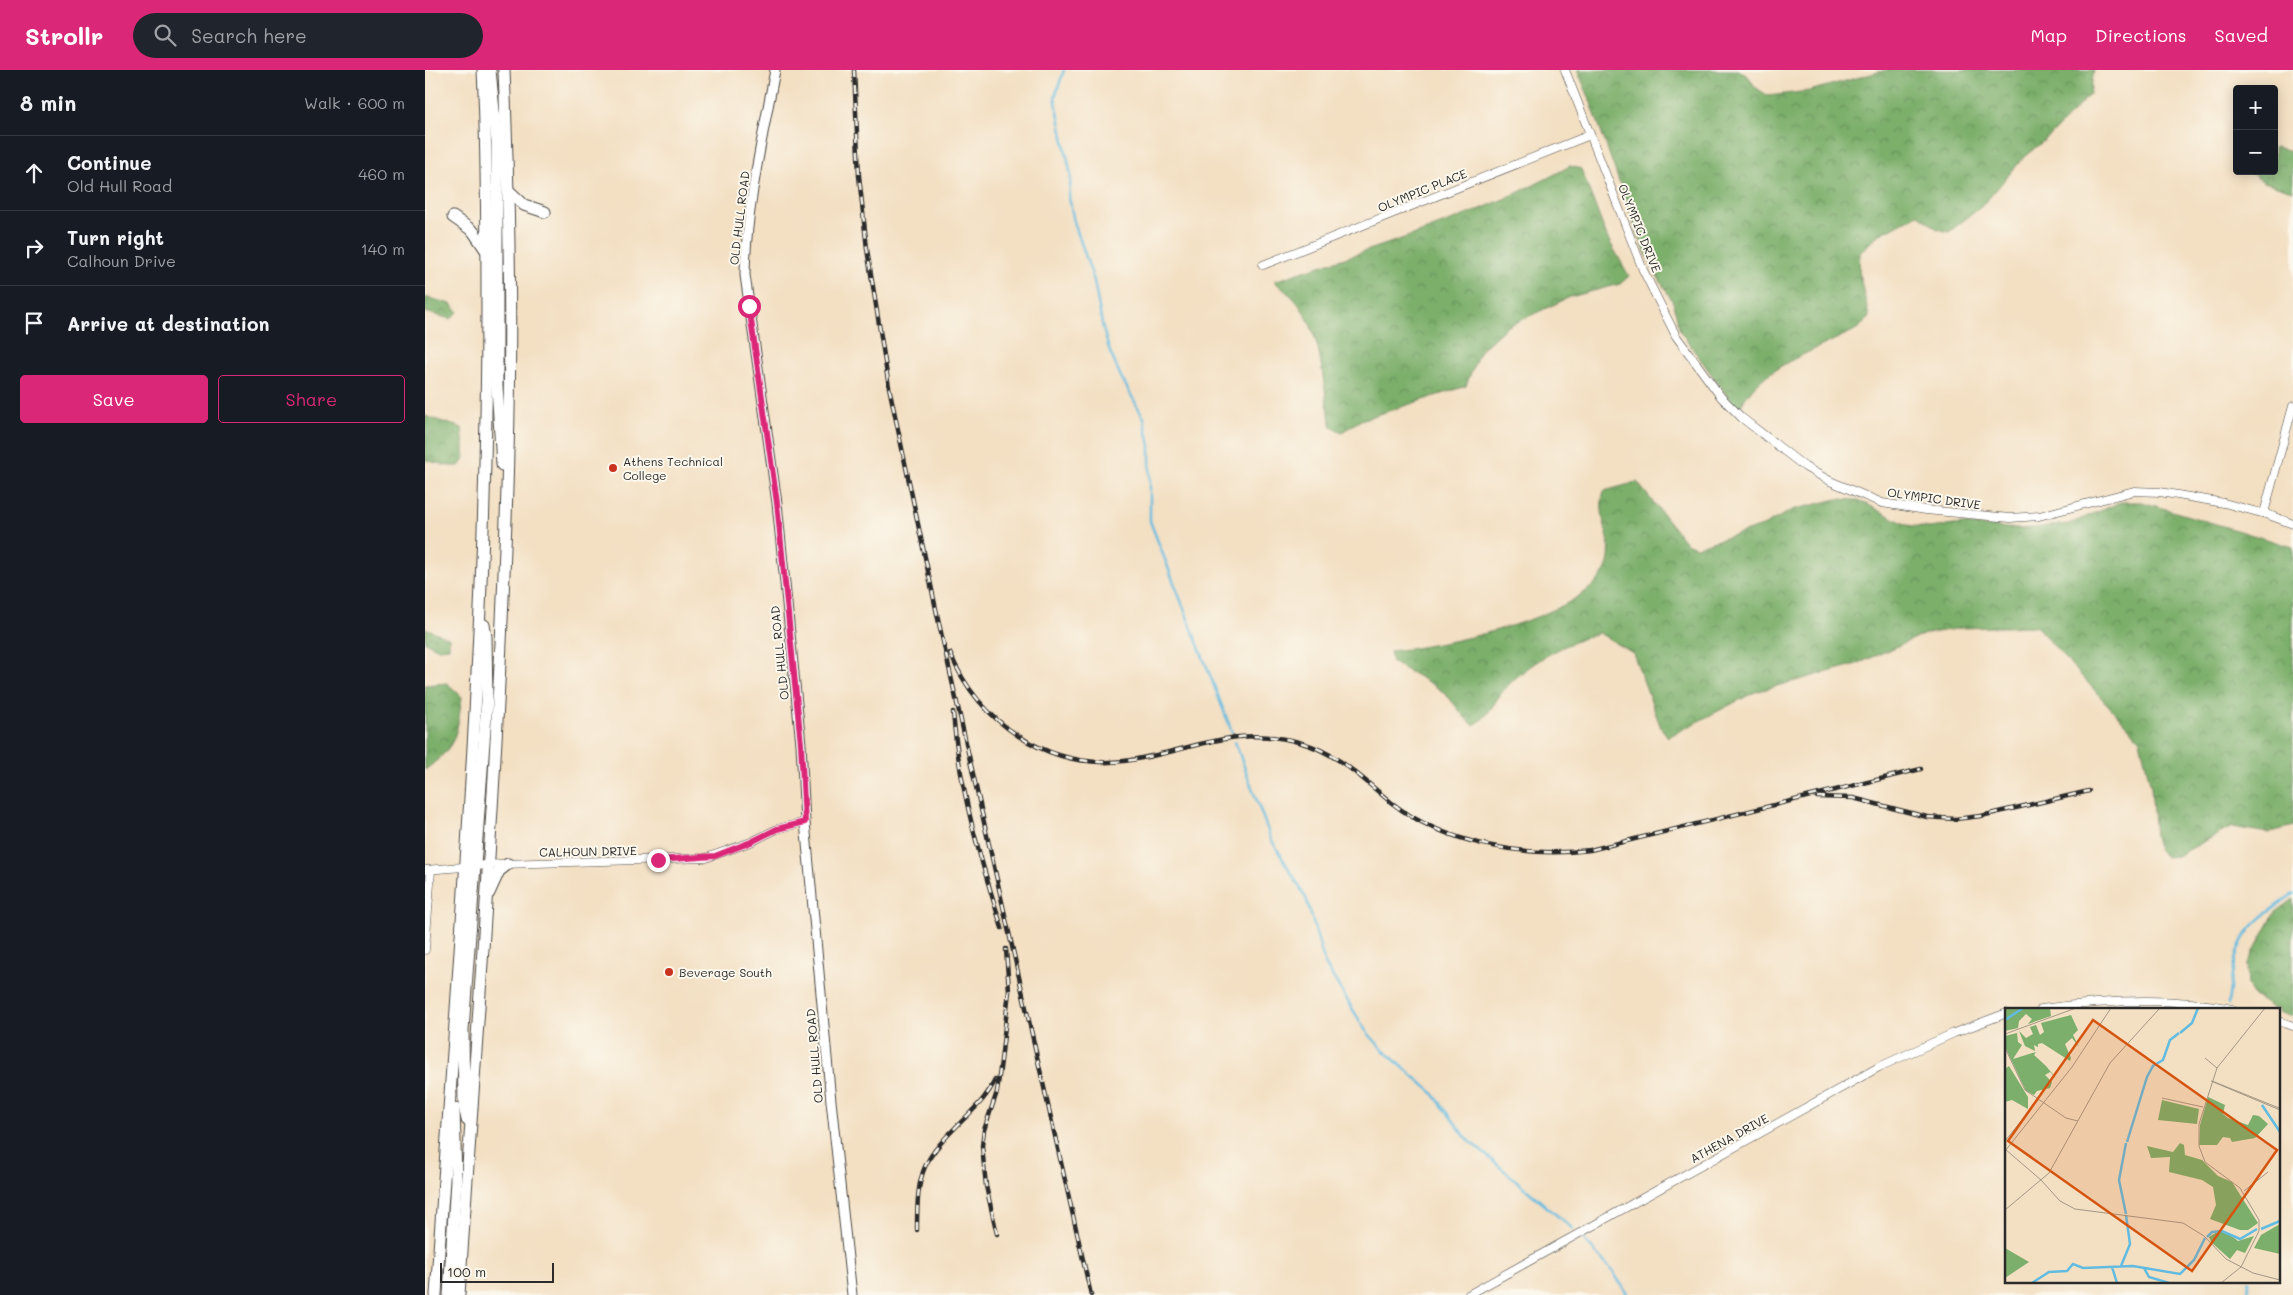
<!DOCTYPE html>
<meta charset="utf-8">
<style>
:root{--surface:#171b24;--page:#20242c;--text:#f1f3f6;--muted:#9ea1a6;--line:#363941;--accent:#db2777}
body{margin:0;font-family:Mali,sans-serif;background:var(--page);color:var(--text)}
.controls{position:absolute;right:15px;top:15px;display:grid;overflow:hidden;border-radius:5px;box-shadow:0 2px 12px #0003}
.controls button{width:45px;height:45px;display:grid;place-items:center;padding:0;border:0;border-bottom:1px solid var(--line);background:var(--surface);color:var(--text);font:25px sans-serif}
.scale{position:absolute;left:15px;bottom:12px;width:114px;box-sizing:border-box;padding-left:5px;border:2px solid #2b2b2b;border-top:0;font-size:14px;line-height:18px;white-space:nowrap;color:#2b2b2b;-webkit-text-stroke:4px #fbf7ec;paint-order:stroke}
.stop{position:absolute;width:15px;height:15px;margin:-11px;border:4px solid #db2777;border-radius:50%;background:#fff}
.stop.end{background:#db2777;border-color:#fff;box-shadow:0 1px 5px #0008}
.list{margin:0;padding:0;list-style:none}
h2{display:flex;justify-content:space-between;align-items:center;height:65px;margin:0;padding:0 20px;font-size:21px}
h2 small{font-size:16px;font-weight:400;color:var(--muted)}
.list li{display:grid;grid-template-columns:32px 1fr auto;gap:15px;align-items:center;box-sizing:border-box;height:75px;padding:0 20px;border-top:1px solid var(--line)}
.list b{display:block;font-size:19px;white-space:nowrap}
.list p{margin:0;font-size:16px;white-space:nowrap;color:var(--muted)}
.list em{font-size:16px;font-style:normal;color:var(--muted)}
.actions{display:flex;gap:10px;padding:15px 20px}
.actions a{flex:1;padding:11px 0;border:1px solid var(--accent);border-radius:5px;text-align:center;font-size:18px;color:var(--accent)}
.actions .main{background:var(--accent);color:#fff}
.icon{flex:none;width:28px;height:28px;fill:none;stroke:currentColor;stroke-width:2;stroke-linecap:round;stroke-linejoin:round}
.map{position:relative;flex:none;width:1868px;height:1225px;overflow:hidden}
header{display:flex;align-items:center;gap:30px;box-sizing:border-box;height:70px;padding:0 25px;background:var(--accent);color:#fff}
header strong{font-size:24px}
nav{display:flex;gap:28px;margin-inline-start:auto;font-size:18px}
.search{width:350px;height:45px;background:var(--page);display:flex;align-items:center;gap:12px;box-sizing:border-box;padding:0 18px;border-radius:28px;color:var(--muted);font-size:19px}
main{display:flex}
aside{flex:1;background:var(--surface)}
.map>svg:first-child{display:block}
.forest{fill:url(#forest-crowns);stroke:#536d4b}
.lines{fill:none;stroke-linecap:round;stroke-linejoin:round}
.stream{stroke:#62bbe0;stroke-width:2.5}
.minor-casing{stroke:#494642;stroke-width:9}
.major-casing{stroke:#494642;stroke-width:11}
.highway-casing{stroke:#494642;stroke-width:13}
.minor{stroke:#fff;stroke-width:8}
.major{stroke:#fff;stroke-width:9}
.highway{stroke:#fff;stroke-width:11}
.rail-casing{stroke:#2b2b2b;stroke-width:4.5}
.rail{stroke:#fbf7ec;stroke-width:2.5;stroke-dasharray:8;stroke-linecap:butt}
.route{stroke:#db2777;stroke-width:6}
.poi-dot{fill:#c8321e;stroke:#fbf7ec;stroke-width:2}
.labels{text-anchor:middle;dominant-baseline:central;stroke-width:4;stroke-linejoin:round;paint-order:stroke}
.street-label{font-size:12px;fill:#2b2b2b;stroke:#fbf7ec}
.poi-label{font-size:12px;fill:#2b2b2b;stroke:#fbf7ec;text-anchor:start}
.inset-river{fill:none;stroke:#62bbe0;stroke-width:2.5}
.inset-road{fill:none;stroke:#a39786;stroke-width:1}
.view{fill:#d5540f;fill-opacity:0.15;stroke:#d5540f;stroke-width:2.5}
.inset-edge{fill:none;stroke:#2b2b2b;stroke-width:2.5}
</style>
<header>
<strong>Strollr</strong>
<div class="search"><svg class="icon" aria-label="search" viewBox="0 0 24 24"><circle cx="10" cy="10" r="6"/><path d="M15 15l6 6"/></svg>Search here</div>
<nav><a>Map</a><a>Directions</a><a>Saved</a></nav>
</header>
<main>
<aside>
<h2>8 min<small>Walk · 600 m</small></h2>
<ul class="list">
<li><svg class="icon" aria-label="ahead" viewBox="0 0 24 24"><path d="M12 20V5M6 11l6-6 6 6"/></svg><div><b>Continue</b><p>Old Hull Road</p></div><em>460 m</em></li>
<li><svg class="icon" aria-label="right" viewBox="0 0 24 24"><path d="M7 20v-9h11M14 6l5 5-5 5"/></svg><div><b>Turn right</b><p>Calhoun Drive</p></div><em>140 m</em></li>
<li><svg class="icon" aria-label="arrive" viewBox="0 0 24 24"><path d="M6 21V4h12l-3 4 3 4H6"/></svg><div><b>Arrive at destination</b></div></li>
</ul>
<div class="actions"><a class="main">Save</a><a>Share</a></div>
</aside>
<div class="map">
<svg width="1868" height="1225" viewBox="0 0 1868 1225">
<defs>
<pattern id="forest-crowns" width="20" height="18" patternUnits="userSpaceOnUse" patternTransform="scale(1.25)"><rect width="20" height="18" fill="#7baf6b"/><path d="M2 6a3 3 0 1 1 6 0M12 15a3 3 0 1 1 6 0" fill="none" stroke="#658f58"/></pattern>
</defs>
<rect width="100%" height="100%" fill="#fbf7ec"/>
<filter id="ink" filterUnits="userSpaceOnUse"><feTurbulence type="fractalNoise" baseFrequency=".02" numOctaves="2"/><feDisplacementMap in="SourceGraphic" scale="10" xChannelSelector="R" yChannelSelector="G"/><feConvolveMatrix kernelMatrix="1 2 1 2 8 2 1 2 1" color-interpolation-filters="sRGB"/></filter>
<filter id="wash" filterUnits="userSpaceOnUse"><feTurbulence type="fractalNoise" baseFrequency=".0096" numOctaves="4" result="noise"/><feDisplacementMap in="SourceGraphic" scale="20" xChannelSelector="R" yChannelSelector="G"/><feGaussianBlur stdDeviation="1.12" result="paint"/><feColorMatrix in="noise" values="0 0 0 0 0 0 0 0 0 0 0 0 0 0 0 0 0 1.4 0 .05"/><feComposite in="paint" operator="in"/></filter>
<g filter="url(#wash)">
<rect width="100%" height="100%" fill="#f3dfc2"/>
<!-- forest -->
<g class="forest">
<path d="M1152,0H1314L1324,7L1330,17L1343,26L1384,21L1461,0H1669L1665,24L1627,64L1599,87L1557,136L1524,162L1512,159L1493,144L1452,166L1435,183L1434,201L1444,247C1432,262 1425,262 1409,270C1377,286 1332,301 1316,336L1310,337L1255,261L1248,232L1227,197L1213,165L1164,27Z"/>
<polygon points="1849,77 1868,81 1868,121 1839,112 1823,101 1849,101"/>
<path d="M1145,96L1156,99L1182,167L1204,206L1195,214L1145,227L1081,257L1054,282L1041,316L936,350L917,362L907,357C896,317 900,270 874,235C868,226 857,219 849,211C949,178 1052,148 1145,96Z"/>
<polygon points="0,227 26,234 33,242 26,249 0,242"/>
<polygon points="0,346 37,358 40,388 34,396 24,396 0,390"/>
<path d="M1212,412L1261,473L1271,477L1338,456L1367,440L1412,429L1434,430L1482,455L1504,458L1537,454L1594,459L1644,454L1696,432H1717L1868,477V756L1843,763L1807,757L1752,786L1741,787L1733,779L1730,767L1726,717L1715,670L1611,556L1536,558L1500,564L1432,594L1330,622L1243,667L1236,658L1208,583L1174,563C1141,573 1102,593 1079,620C1068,633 1064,647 1049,655C1036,647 1030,632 1018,622C1003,610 983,602 967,592L965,581C1012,577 1177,546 1184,488C1187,466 1171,445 1179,421Z"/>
<polygon points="0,558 24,568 24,578 14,579 0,572"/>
<path d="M22,613L37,627C31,666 33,675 0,700V615Z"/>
<polygon points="1868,829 1868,947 1854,942 1854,939 1849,939 1829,926 1823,916 1822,894 1850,842"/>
</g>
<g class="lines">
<!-- stream -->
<g class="stream">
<polyline points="639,0 630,27 646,106 644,127 649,152 669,211 678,259 685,282 696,307 719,348 725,376 725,451 807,662"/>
<polyline points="810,672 846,769 881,828 900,894 941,961 959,981 1007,1022 1042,1069 1148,1159"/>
<path d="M1803,934C1811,870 1814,861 1868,824"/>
<polyline points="1155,1165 1188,1202 1203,1225"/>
<polyline points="1823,1225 1824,1211"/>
</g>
</g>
</g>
<g filter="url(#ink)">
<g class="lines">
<defs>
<g id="minor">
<polyline points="1140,0 1218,200 1251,266 1296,327 1317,348 1380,397 1405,411 1457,433 1501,440 1585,448 1614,446 1709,421 1735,422 1799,433 1844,445 1868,454"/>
<polyline points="838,195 1165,65"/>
<polyline points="1839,443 1868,336"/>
<polyline points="0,800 76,794 281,788 326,772 352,759 380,752"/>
<polyline points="0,880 6,800"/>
<path d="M1616,939C1679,930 1745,926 1807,939"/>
<polyline points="1854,951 1868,956"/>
<polyline points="1043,1225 1454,997 1529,963 1582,943"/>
</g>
<path id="major" d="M350,0C338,67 321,136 320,205L352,433L376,674L380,752L406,1031L427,1225"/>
<g id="highway">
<polyline points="65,0 72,72 72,316 77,395"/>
<polyline points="83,120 99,135 120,142"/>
<polyline points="28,147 48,161 61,180"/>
<polyline points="64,823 74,801 83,794"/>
<polyline points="42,1050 39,1035 38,960 62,631 61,567 59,555"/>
<path d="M11,1225C33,897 62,569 62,240C62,160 62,80 58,0"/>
<polyline points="24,1225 31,1110 29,1038"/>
<path d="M34,1225C53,944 76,663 83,382C87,255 84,127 79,0"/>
</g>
</defs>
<!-- minor casing -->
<use href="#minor" class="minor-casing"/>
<!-- major casing -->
<use href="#major" class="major-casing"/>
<!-- highway casing -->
<use href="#highway" class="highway-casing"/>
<!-- minor -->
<use href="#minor" class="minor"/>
<!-- major -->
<use href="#major" class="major"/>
<!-- highway -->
<use href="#highway" class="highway"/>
<defs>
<g id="rail">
<polyline points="429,0 434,106 442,179 464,317 515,558 666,1225"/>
<path d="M525,583C554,652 622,700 699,691C763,683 808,653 877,673C913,683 938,710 967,733C1019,774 1101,788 1165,780L1496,699"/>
<path d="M528,642C534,717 554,786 577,858"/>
<polyline points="1392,727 1428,728 1502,747 1530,749 1556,746 1664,721"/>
<path d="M492,1160C492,1100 497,1090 539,1049C551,1037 563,1026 570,1010"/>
<polyline points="572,1164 561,1116 557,1076 559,1060 572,1022 576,991 584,921 581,879"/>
</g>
</defs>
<!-- rail casing -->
<use href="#rail" class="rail-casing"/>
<!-- rail -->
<use href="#rail" class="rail"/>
</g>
</g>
<g class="lines" filter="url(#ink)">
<!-- route -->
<polyline class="route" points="233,790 290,786 326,772 352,759 380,752 376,674 352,433 324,236"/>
</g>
<!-- markers -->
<g class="poi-dot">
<circle cx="188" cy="398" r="5"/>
<circle cx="244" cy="902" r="5"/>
</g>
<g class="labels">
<!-- street labels -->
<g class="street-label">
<text transform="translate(997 120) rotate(-22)">OLYMPIC PLACE</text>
<text transform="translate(314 148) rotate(-83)">OLD HULL ROAD</text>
<text transform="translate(1215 158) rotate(68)">OLYMPIC DRIVE</text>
<text transform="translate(1509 428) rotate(8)">OLYMPIC DRIVE</text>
<text transform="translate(354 583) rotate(-96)">OLD HULL ROAD</text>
<text transform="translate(163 781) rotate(-1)">CALHOUN DRIVE</text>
<text transform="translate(389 986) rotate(-95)">OLD HULL ROAD</text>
<text transform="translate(1304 1068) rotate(-29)">ATHENA DRIVE</text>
</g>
<!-- poi labels -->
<g class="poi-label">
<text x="198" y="391">Athens Technical<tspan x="198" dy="14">College</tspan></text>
<text x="254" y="902">Beverage South</text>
</g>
</g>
<!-- overview -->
<g transform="translate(1580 938)">
<rect width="275" height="275" fill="#f3dfc2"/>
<path d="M45,0L46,8L23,16L27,11L21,6L14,13L13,20L0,23V1ZM66,7L73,22L68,27L74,39L67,30L60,36L66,50L65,53L37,35L33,36V39L29,37L30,43L20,38L14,23L21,30L28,26L25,19L31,17L35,27L39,24L36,15ZM12,25L13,34L17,37L8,51L31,44L29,47L41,58L51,70L45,64L40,67L47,74L45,80L32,83L29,87L21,83L0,39V28ZM4,58L23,89V101L7,92L0,94V61ZM203,89L220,97L218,106L223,110L243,117L248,107L254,108L263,116L250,130L227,134L225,130L218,129L212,137H194L195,117ZM157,92L194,101L192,116L153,112ZM175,135L179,137L180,147L197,152L213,168L227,174L253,215L243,222H235L205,211L211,197L208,179L197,172L164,164L165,149L146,150L142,138L168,144ZM275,216V246L249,240L256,227ZM212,224H221L233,233L249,228L240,245L232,242L225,251L206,234L204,229ZM0,240L24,254L0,270Z" fill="#7baf6b"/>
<path class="inset-river" d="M0,12L18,0M175,25L187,15L193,0M257,97L275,124M122,134L142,69L148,58L158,52L165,32L174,25M121,206L114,172L121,135M256,221L275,213M202,229L207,224L217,223L235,231L252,221M116,258L125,236L121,207M107,259L112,275M139,260L144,269L164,275M27,275L44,264L62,263L68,256L78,260L128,258L175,266L189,252L200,230"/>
<path class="inset-road" d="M0,26L71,0M0,40L20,82L61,110L73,113M200,50L212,60M206,73L275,102M207,73L274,100M157,90L198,99M0,133L33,92M0,141L36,172M0,143L67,59L106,0M36,172L55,193L70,201L178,215L199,228L221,251L248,265L275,272M239,183L263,164M0,202L44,165L105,55L155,0M216,275L236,259L254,223V212L235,180L200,154L194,138V116L212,60L260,0"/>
<path class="view" d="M88,12L272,142L187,263L3,133Z"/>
<rect width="275" height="275" class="inset-edge"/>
</g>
</svg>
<div class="controls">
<button>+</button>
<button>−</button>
</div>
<div class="scale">100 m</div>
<div class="stop" style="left:324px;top:236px"></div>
<div class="stop end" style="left:233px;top:790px"></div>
</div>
</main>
